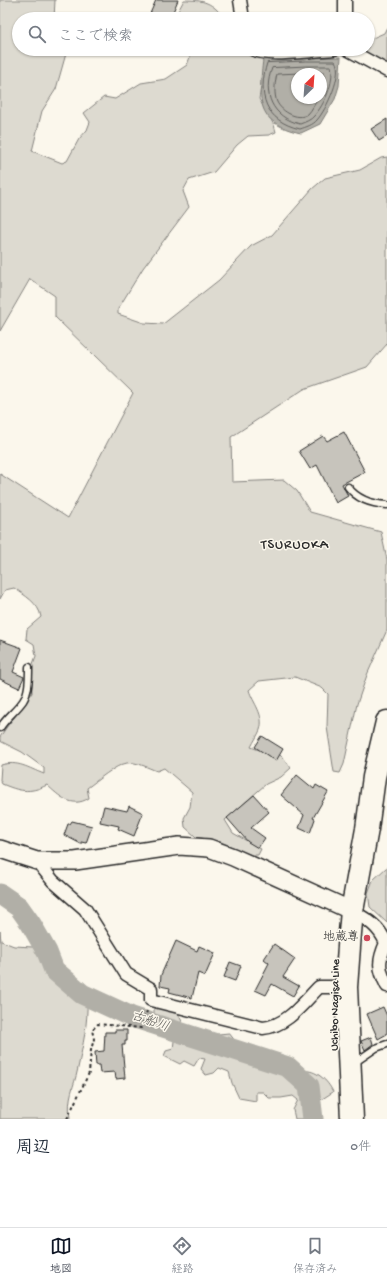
<!DOCTYPE html>
<html lang="ja">
<meta charset="utf-8">
<style>
:root{--surface:#fff;--page:#f6f6f7;--text:#1f2937;--muted:#747a83;--line:#e0e1e3;--accent:#111827}
body{margin:0;font-family:"Gochi Hand","Klee One",sans-serif;background:var(--page);color:var(--text)}
.compass{position:absolute;left:291px;top:68px;width:36px;height:36px;border-radius:50%;background:var(--surface);box-shadow:0 1px 3px #0004;rotate:25deg}
.list{margin:0;padding:0;list-style:none}
h2{display:flex;justify-content:space-between;align-items:center;height:52px;margin:0;padding:0 16px;font-size:17px}
h2 small{font-size:13px;font-weight:400;color:var(--muted)}
.icon{flex:none;width:22px;height:22px;fill:none;stroke:currentColor;stroke-width:2;stroke-linecap:round;stroke-linejoin:round}
.map{position:relative;flex:none;width:387px;height:1119px;overflow:hidden}
.search{position:absolute;background:var(--surface);box-shadow:0 1px 3px #0004;left:12px;right:12px;top:12px;height:44px;display:flex;align-items:center;gap:10px;box-sizing:border-box;padding:0 14px;border-radius:22px;color:var(--muted);font-size:15px}
.sheet{height:108px;background:var(--surface)}
nav{display:flex;justify-content:space-around;align-items:center;box-sizing:border-box;height:56px;border-top:1px solid var(--line);background:var(--surface);font-size:11px;color:var(--muted)}
nav a{display:grid;justify-items:center;gap:2px}
nav .on{color:var(--accent)}
.map>svg:first-child{display:block}
.green{fill:#dddad0;stroke:#84827e}
.water{fill:#b1afa7;stroke:#7b7a75;fill-rule:evenodd}
.lines{fill:none;stroke-linecap:round;stroke-linejoin:round}
.shore{stroke:#61605d;stroke-width:1}
.river{stroke:#b1afa7;stroke-width:21}
.building{fill:#c7c4bc;stroke:#2b2b2b}
.lane-casing{stroke:#2b2b2b;stroke-width:9}
.street-casing{stroke:#2b2b2b;stroke-width:15}
.secondary-casing{stroke:#2b2b2b;stroke-width:20}
.highway-casing{stroke:#2b2b2b;stroke-width:25}
.path{stroke:#2b2b2b;stroke-width:2;stroke-dasharray:3 3;stroke-linecap:butt}
.lane{stroke:#fbf7ec;stroke-width:6}
.street{stroke:#fbf7ec;stroke-width:12}
.secondary{stroke:#fbf7ec;stroke-width:17}
.highway{stroke:#fbf7ec;stroke-width:22}
.poi-dot{fill:#d1495b;stroke:#fbf7ec;stroke-width:1.5}
.labels{text-anchor:middle;dominant-baseline:central;stroke-width:3;stroke-linejoin:round;paint-order:stroke}
.poi-label{font-size:12px;fill:#2b2b2b;stroke:#fbf7ec;text-anchor:end}
.street-label{font-size:12px;fill:#2b2b2b;stroke:#fbf7ec}
.water-label{font-size:13px;font-style:italic;fill:#5a5956;stroke:#fbf7ec}
.quarter-label{font-size:14px;letter-spacing:1px;fill:#2b2b2b;stroke:#fbf7ec}
</style>
<div class="map">
<svg width="387" height="1119" viewBox="0 0 387 1119">
<rect width="100%" height="100%" fill="#fbf7ec"/>
<filter id="ink" filterUnits="userSpaceOnUse"><feTurbulence type="fractalNoise" baseFrequency=".025" numOctaves="2"/><feDisplacementMap in="SourceGraphic" scale="8" xChannelSelector="R" yChannelSelector="G"/><feConvolveMatrix kernelMatrix="1 2 1 2 8 2 1 2 1" color-interpolation-filters="sRGB"/></filter>
<g filter="url(#ink)">
<!-- green -->
<g class="green">
<path d="M0,0H55L54,19H19V49L67,50L56,89L42,111L32,151L62,163L67,161L79,139L87,130L90,122L84,113L104,97L115,99L141,83L166,79L187,65L190,57L184,49H242L244,52C254,51 259,53 265,61L259,99L274,125L276,132L269,135L248,136L237,145L214,172L189,180L183,191L189,207L143,268L118,309V314L144,323L163,324L219,280L251,246L272,235L312,189L325,178L360,170L381,158L387,157V344L367,367L304,389L231,437L232,482L284,480L297,491L310,512L381,532L387,560V630L367,675L357,704L344,764L340,773L334,772L327,727L328,694L322,688L295,677L259,681L249,690C253,703 265,715 260,730C258,735 254,741 251,747C272,756 275,744 291,768L281,777L266,784L225,820L233,833L261,849L258,855H252L221,842L196,837L185,827L184,818L190,807L192,792L164,768L157,771C148,768 136,761 127,763C115,765 97,781 87,788L89,798C72,809 59,796 47,785C29,794 19,791 2,784L0,780L1,765C18,760 28,768 44,774V768L22,752L0,741V737L6,728L32,693L31,669L36,656L34,644L26,639L27,629L41,617C39,603 24,595 14,588L5,590L0,599V474L68,518L133,393L55,317V296L30,279L0,331Z"/>
<path d="M184,0C204,0 212,2 225,19H175L176,15Z"/>
<polygon points="387,27 387,69 368,56 363,49 368,49 368,40 384,33"/>
<polygon points="387,867 387,923 370,907 368,893 373,880"/>
<path d="M0,931L1,941L14,946L33,947L49,951L64,968L67,981L79,995L87,1000C88,1023 83,1045 78,1068C74,1088 67,1096 70,1119H0Z"/>
<path d="M154,1006L176,1009L185,1028L208,1035L229,1033L245,1054L259,1056L275,1069L291,1075C294,1074 299,1071 303,1071C316,1069 328,1081 333,1092L316,1103L314,1119H295L293,1110L298,1100L293,1096L281,1098H269L263,1092H256V1101L239,1098L232,1083L229,1072L219,1068L214,1073L206,1075L201,1069L205,1059L199,1058L194,1066L184,1061L180,1064L164,1056L166,1051L173,1049L176,1025L164,1023L154,1017Z"/>
</g>
<!-- water -->
<path class="water" d="M341,57L339,86L335,99L320,124L301,133C254,123 259,98 263,59ZM297,74H321V98H297Z"/>
<g class="lines">
<!-- shore -->
<g class="shore">
<path d="M307,61H335C344,73 326,110 317,120C313,125 306,127 300,129C265,121 257,95 267,63Z"/>
<path d="M307,66H331C335,82 324,105 314,116C311,120 305,122 300,124C272,117 262,94 272,68Z"/>
<path d="M318,98C315,103 312,110 308,114C298,122 278,110 276,99C274,91 275,82 277,74L324,72V82L321,92"/>
</g>
<!-- river -->
<polyline class="river" points="0,894 19,907 31,924 47,952 54,970 82,994 132,1017 288,1067 309,1086 313,1119"/>
</g>
<!-- building -->
<g class="building">
<polygon points="156,0 178,0 170,19 156,19 149,16"/>
<polygon points="387,119 387,136 379,141 371,129"/>
<polygon points="344,432 365,472 342,484 348,496 336,503 317,465 310,469 299,451 323,436 327,441"/>
<polygon points="0,640 22,648 13,672 24,677 19,688 0,679"/>
<polygon points="262,736 283,749 276,761 255,747"/>
<polygon points="297,775 314,789 316,785 328,792 313,818 315,819 310,833 299,828 304,815 281,795"/>
<polygon points="254,795 269,812 251,828 265,838 258,848 248,842 227,818"/>
<polygon points="104,806 127,811 129,806 143,813 134,836 118,829 119,826 100,822"/>
<polygon points="72,821 92,826 86,843 81,842 81,844 64,835 68,824 70,824"/>
<polygon points="176,941 197,951 199,946 215,953 205,976 198,973 192,998 169,992 170,988 160,986 161,975"/>
<polygon points="274,944 295,959 283,977 299,986 293,996 272,984 266,995 255,990 269,963 264,959"/>
<polygon points="230,962 241,966 235,981 224,977"/>
<polygon points="383,1007 387,1016 387,1034 378,1039 367,1014"/>
<polygon points="115,1030 127,1030 127,1041 125,1041 125,1045 122,1045 125,1078 116,1079 115,1072 100,1073 99,1065 96,1065 95,1052 104,1051 105,1032 115,1032"/>
<polygon points="371,1037 373,1044 365,1050 361,1041"/>
</g>
<g class="lines">
<defs>
<g id="lane">
<path d="M348,487C357,499 372,504 387,505"/>
<path d="M0,728C6,718 16,711 23,701C29,692 29,678 29,667"/>
<polyline points="354,1063 376,1048 387,1044"/>
</g>
<g id="street">
<polyline points="240,0 243,19"/>
<polyline points="345,0 345,19"/>
<path d="M253,49C266,58 317,50 334,49"/>
<polyline points="347,49 387,71"/>
<path d="M37,861L53,881L85,909L126,974L151,989V1000L263,1028C287,1026 303,1003 319,987H346"/>
<path d="M352,911C368,920 379,926 386,943C378,961 378,968 387,986"/>
</g>
<polyline id="secondary" points="0,849 37,861 75,861 179,846 209,848 233,857 352,911"/>
<polyline id="highway" points="352,1119 346,987 350,933 352,911 367,829 374,777 387,722"/>
</defs>
<!-- lane casing -->
<use href="#lane" class="lane-casing"/>
<!-- street casing -->
<use href="#street" class="street-casing"/>
<!-- secondary casing -->
<use href="#secondary" class="secondary-casing"/>
<!-- highway casing -->
<use href="#highway" class="highway-casing"/>
<!-- path -->
<polyline class="path" points="67,1119 89,1073 91,1050 94,1039 92,1030 98,1024 141,1028 147,1011"/>
<!-- lane -->
<use href="#lane" class="lane"/>
<!-- street -->
<use href="#street" class="street"/>
<!-- secondary -->
<use href="#secondary" class="secondary"/>
<!-- highway -->
<use href="#highway" class="highway"/>
</g>
</g>
<!-- markers -->
<circle class="poi-dot" cx="367" cy="938" r="4"/>
<g class="labels">
<!-- poi labels -->
<g class="poi-label">
<text x="359" y="938">地蔵尊</text>
</g>
<!-- street labels -->
<g class="street-label">
<text transform="translate(336 1005) rotate(-89)">Uchibo Nagisa Line</text>
</g>
<!-- water labels -->
<g class="water-label">
<text transform="translate(150 1022) rotate(19)">古船川</text>
</g>
<!-- quarter labels -->
<g class="quarter-label">
<text x="295" y="545">TSURUOKA</text>
</g>
</g>
</svg>
<svg class="compass" viewBox="-18 -18 36 36"><path d="M0-13l5 13h-10z" fill="#e53935"/><path d="M0 13l5-13h-10z" fill="#747a83"/></svg>
<div class="search"><svg class="icon" aria-label="search" viewBox="0 0 24 24"><circle cx="10" cy="10" r="6"/><path d="M15 15l6 6"/></svg>ここで検索</div>
</div>
<section class="sheet">
<h2>周辺<small>0件</small></h2>
<ul class="list">
</ul>
</section>
<nav>
<a class="on"><svg class="icon" aria-label="map" viewBox="0 0 24 24"><path d="M3 6l6-2 6 2 6-2v14l-6 2-6-2-6 2zM9 4v14M15 6v14"/></svg>地図</a>
<a><svg class="icon" aria-label="directions" viewBox="0 0 24 24"><path d="M12 3l9 9-9 9-9-9zM9 14v-3h6M13 9l2 2-2 2"/></svg>経路</a>
<a><svg class="icon" aria-label="saved" viewBox="0 0 24 24"><path d="M7 4h10v16l-5-4-5 4z"/></svg>保存済み</a>
</nav>
